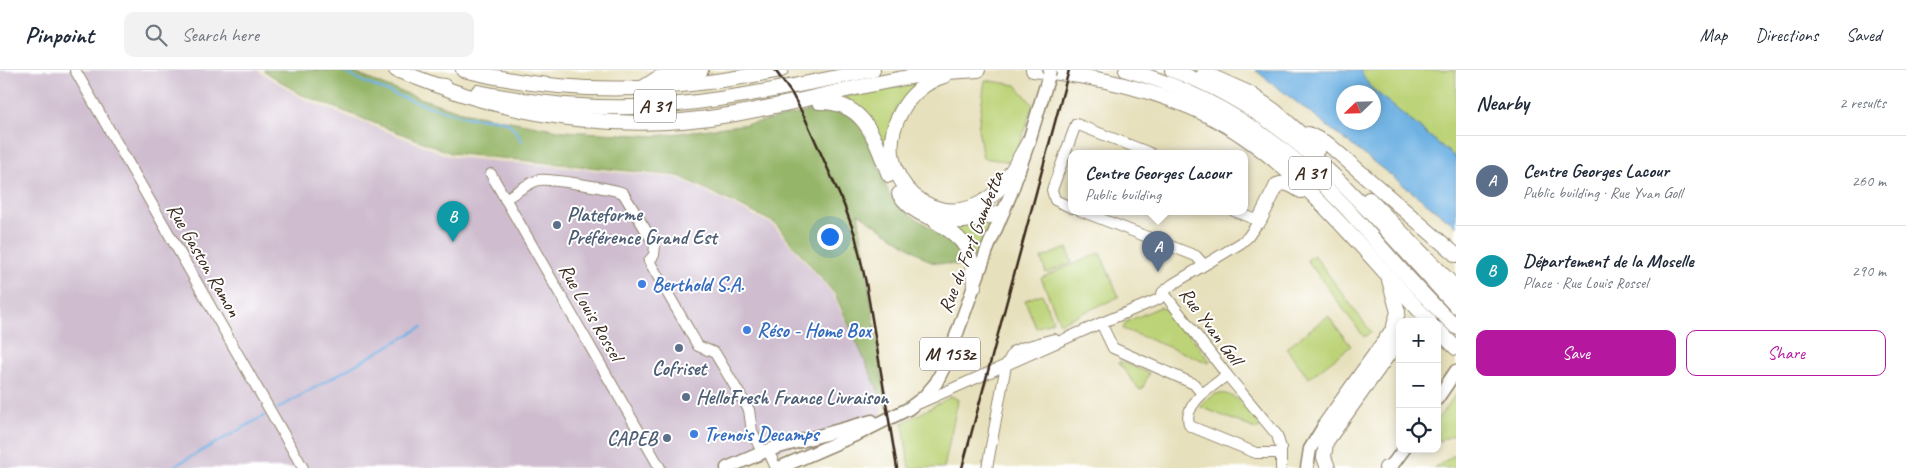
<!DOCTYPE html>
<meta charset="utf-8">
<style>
:root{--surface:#fff;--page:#f2f2f3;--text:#1f2937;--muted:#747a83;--line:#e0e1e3;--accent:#b5179e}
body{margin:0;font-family:Caveat,sans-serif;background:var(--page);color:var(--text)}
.controls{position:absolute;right:15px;bottom:15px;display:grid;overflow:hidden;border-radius:10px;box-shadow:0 2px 8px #0003}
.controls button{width:45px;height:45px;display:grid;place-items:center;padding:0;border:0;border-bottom:1px solid var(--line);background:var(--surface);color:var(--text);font:25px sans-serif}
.compass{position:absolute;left:1336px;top:15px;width:45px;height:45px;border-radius:50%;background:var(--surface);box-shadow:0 2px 8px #0003;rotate:247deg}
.you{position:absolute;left:829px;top:166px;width:18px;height:18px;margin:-12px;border:4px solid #fff;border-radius:50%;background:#1a73e8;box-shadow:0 0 0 8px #1a73e833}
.badge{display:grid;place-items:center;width:32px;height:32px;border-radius:50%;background:var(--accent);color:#fff;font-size:16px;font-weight:700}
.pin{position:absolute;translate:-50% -41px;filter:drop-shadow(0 1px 2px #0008)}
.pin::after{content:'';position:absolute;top:26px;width:18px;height:15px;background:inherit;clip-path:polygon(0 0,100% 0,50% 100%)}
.popup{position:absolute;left:1068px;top:80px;width:180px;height:65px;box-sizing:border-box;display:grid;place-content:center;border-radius:10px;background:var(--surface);filter:drop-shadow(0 1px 4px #0005);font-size:16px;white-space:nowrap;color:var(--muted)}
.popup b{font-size:19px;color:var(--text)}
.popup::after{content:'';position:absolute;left:50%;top:100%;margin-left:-10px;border:10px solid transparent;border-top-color:var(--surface)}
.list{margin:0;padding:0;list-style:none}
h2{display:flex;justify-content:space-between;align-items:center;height:65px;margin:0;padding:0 20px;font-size:21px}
h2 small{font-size:16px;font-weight:400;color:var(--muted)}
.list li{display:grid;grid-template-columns:32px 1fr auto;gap:15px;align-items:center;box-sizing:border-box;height:90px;padding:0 20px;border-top:1px solid var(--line)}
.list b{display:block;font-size:19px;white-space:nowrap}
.list p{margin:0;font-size:16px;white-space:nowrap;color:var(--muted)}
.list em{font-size:16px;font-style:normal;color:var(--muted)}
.actions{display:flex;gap:10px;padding:15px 20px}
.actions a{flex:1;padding:11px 0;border:1px solid var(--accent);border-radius:10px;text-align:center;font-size:18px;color:var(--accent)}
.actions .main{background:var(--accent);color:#fff}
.icon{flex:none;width:28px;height:28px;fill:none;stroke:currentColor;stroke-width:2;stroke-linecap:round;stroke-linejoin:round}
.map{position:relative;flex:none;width:1456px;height:398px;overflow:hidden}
header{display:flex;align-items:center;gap:30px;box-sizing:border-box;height:70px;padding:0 25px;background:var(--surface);border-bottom:1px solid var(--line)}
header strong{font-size:24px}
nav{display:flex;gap:28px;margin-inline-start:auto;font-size:18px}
.search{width:350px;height:45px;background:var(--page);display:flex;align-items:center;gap:12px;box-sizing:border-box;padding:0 18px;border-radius:10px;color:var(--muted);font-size:19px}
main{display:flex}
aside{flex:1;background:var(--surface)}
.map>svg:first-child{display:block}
.industrial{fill:#cfbdcf}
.green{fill:#bcd377;stroke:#7c7e4a}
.forest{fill:#95b568;stroke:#687043}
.water{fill:#6db1e3;stroke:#546e80;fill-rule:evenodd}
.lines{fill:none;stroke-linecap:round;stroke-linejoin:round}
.stream{stroke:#6db1e3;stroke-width:2.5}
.minor-casing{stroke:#91856d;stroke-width:12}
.major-casing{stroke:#91856d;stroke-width:15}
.highway-casing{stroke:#91856d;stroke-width:16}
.minor{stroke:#fff;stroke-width:10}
.major{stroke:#fff;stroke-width:12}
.highway{stroke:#fff;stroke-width:14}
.rail{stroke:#3b2a1e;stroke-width:2.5}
.major-bridge-casing{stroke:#91856d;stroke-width:15;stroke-linecap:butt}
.major-bridge{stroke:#fff;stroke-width:12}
.service-dot{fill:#5c6f8a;stroke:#fff;stroke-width:2}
.shop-dot{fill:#3f7fe0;stroke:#fff;stroke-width:2}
.labels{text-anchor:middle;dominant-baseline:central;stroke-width:4;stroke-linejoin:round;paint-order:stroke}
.shield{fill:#fff;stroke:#766a62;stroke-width:1}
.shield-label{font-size:19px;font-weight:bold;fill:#3b2a1e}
.service-label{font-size:20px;font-weight:bold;fill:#4e5e75;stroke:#fff;text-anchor:start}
.street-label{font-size:20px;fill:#3b2a1e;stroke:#fff}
.shop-label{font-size:20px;font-weight:bold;fill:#366cbe;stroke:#fff;text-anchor:start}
</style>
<header>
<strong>Pinpoint</strong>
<div class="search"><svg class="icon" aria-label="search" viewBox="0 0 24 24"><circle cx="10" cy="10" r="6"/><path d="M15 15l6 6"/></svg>Search here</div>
<nav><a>Map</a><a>Directions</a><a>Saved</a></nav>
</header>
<main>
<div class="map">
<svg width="1456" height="398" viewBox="0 0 1456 398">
<rect width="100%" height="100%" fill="#fff"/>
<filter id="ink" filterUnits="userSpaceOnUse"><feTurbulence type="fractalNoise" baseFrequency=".02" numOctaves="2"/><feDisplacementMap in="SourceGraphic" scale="10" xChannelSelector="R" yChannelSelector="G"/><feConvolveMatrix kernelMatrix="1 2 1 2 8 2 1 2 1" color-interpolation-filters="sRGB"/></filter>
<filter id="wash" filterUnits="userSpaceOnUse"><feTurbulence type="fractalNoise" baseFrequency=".0096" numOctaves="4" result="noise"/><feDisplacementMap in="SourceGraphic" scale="20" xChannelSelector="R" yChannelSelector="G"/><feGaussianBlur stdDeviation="1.12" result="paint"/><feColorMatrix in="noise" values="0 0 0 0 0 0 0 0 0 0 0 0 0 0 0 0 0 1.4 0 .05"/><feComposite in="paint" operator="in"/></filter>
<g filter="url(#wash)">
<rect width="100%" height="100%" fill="#e7e0bc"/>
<!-- industrial -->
<polygon class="industrial" points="0,0 257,0 305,30 452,87 677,108 773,155 832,223 879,320 882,348 727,398 0,398"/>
<!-- green -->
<g class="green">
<polygon points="1360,0 1456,0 1456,88 1370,17"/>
<polygon points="985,10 1016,15 1033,35 1020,74 1012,92 983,88 978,59"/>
<path d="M920,12L896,39L885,76C873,52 867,41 844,27Z"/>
<polygon points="993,149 977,190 951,156"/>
<polygon points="1067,178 1072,193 1046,203 1041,188"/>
<polygon points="1100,183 1119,227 1060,253 1041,208"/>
<polygon points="1314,185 1371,262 1364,267 1307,190"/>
<polygon points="1042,224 1053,251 1036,258 1025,230"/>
<polygon points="1160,237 1171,241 1210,291 1209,293 1123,259 1126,252"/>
<polygon points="1328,246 1351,276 1309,308 1286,278"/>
<polygon points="1120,291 1149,303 1142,320 1139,319 1119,293"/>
<path d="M1216,324C1238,321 1248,340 1260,355L1258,360L1201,337L1204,331Z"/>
<polygon points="1456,324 1456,364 1437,372 1437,350"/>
<polygon points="952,326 958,330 944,398 909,398 903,353"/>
<polygon points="1456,384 1456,398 1434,398"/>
</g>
<!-- forest -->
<polygon class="forest" points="263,0 348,0 385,16 461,42 564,61 656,66 755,53 825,38 841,41 852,47 861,57 873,80 890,127 902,140 948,168 963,185 966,196 931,192 858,143 887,340 835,224 775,153 679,106 451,83 300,24"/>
<!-- water -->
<path class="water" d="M1255,0H1360L1370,17L1456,88V156ZM1344,22H1374V52H1344Z"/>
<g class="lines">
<!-- stream -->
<g class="stream">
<path d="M340,0C376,20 426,36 466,47C479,50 495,46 508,53C514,57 518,65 522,71"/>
<polyline points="277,339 422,257"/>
<polyline points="171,398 264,346"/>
</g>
</g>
</g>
<g filter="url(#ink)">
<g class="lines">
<defs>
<g id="minor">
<polyline points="75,0 303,398"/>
<polyline points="491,104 660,398"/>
<path d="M505,129C514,124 531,111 539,110C548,108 615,119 623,123L655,175L654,185L649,191L698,276L715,283L749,340L752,361L762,382"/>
<polyline points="1072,138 1055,130 1052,120 1076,54 1150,83"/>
<polyline points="1081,141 1196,186 1204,195"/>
<polyline points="1234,141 1259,151 1248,167 1241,173 1173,214 1163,222 1227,305 1277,365 1281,378 1281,398"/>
<path d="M1101,253L1113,278L1194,314L1202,324C1194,332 1184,345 1190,356L1256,383H1281"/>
<polyline points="1202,324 1227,305"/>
<polyline points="920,333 1101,253 1159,229 1163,222"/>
<polyline points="768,380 776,398"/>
<polyline points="987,398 1006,295 1014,281 1021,278 1054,269"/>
</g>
<g id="major">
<polyline points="1437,329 1456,301"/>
<polyline points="727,398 768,380 872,351"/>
<polyline points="779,398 862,362 908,339 924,327 936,313 947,291 987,180 1011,123 1029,71 1049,5"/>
<polyline points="1307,398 1310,379 1324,356"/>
<polyline points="1390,398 1404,379"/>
</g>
<g id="highway">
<polyline points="396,0 436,15 444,16"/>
<path d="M463,0C574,27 670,22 781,0"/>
<path d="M1033,0C1094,6 1154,18 1209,46C1294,89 1365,183 1430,252"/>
<path d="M1126,0C1212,23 1285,73 1345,137C1382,177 1416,220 1456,257"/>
<path d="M1172,0C1299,47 1367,142 1456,236"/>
<polyline points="1204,3 1249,23 1275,41 1318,79"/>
<path d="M944,6C926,11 909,26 901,42C865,106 940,174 996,122C1010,108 1019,88 1029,71"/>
<path d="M436,15C529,50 631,62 729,45C794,34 857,15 922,5C940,2 960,1 978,0"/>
<polyline points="641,19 658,8 701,0"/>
<path d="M478,22C536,34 596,40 656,36C729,31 801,14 873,0"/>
<path d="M819,32C866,31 874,69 889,105"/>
<polyline points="1308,64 1328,74 1456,185"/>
<path d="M899,124C924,159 967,155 1002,142"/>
<polyline points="1369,129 1456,218"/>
<path d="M1259,151L1277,115C1287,111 1292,116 1301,121"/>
<path d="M936,152C966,169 974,183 974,217"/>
<polyline points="1437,259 1456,278"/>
<polyline points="1324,356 1393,259 1398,242 1389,210"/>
<polyline points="1328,398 1324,387 1326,372 1400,268"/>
<polyline points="1386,398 1391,396"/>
</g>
</defs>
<!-- minor casing -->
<use href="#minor" class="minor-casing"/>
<!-- major casing -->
<use href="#major" class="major-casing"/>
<!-- highway casing -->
<use href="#highway" class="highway-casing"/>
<!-- minor -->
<use href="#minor" class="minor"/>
<!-- major -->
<use href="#major" class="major"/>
<!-- highway -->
<use href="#highway" class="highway"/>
<!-- rail -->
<g class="rail">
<polyline points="775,0 792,24 805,48 844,135 855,165 866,213 897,398"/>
<polyline points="962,398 1069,0"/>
</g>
<defs>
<polyline id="major-bridge" points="1049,5 1050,0"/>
</defs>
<!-- major-bridge casing -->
<use href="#major-bridge" class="major-bridge-casing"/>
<!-- major-bridge -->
<use href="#major-bridge" class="major-bridge"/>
</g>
</g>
<!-- markers -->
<g class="service-dot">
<circle cx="557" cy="155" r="5"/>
<circle cx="679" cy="278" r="5"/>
<circle cx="686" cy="327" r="5"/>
<circle cx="667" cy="368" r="5"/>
</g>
<g class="shop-dot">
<circle cx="642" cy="214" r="5"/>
<circle cx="747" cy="260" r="5"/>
<circle cx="694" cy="364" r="5"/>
</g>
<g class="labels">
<!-- shield labels -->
<g class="shield">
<rect x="634" y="19.5" width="42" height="33" rx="4"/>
<rect x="1289" y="86.5" width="42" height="33" rx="4"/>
<rect x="920" y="267.5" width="60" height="33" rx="4"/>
</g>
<g class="shield-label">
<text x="655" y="36">A 31</text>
<text x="1310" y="103">A 31</text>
<text x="950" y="284">M 153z</text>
</g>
<!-- service labels -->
<g class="service-label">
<text x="567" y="144">Plateforme<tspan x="567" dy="23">Préférence Grand Est</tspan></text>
<text x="679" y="298" text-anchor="middle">Cofriset</text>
<text x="696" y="327">HelloFresh France Livraison</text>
<text x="657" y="368" text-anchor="end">CAPEB</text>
</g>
<!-- street labels -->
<g class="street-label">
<text transform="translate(971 172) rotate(-69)">Rue du Fort Gambetta</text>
<text transform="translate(204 190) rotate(60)">Rue Gaston Ramon</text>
<text transform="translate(591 242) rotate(60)">Rue Louis Rossel</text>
<text transform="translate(1211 256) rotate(53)">Rue Yvan Goll</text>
</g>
<!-- shop labels -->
<g class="shop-label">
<text x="652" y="214">Berthold S.A.</text>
<text x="757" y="260">Réso - Home Box</text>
<text x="704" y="364">Trenois Decamps</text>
</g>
</g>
</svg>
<div class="controls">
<button>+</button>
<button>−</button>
<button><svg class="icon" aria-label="locate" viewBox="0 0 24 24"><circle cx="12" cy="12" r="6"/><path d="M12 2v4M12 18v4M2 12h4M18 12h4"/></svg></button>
</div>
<svg class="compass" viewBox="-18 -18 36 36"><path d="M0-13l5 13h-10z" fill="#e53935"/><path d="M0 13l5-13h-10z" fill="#747a83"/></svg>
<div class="you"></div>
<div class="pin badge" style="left:1158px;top:202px;background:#5c6f8a">A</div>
<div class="popup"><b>Centre Georges Lacour</b>Public building</div>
<div class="pin badge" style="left:453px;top:172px;background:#0f9aa8">B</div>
</div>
<aside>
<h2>Nearby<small>2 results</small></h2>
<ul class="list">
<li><span class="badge" style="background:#5c6f8a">A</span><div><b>Centre Georges Lacour</b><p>Public building · Rue Yvan Goll</p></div><em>260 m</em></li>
<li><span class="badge" style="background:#0f9aa8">B</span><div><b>Département de la Moselle</b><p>Place · Rue Louis Rossel</p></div><em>290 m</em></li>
</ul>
<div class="actions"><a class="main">Save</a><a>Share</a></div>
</aside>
</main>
